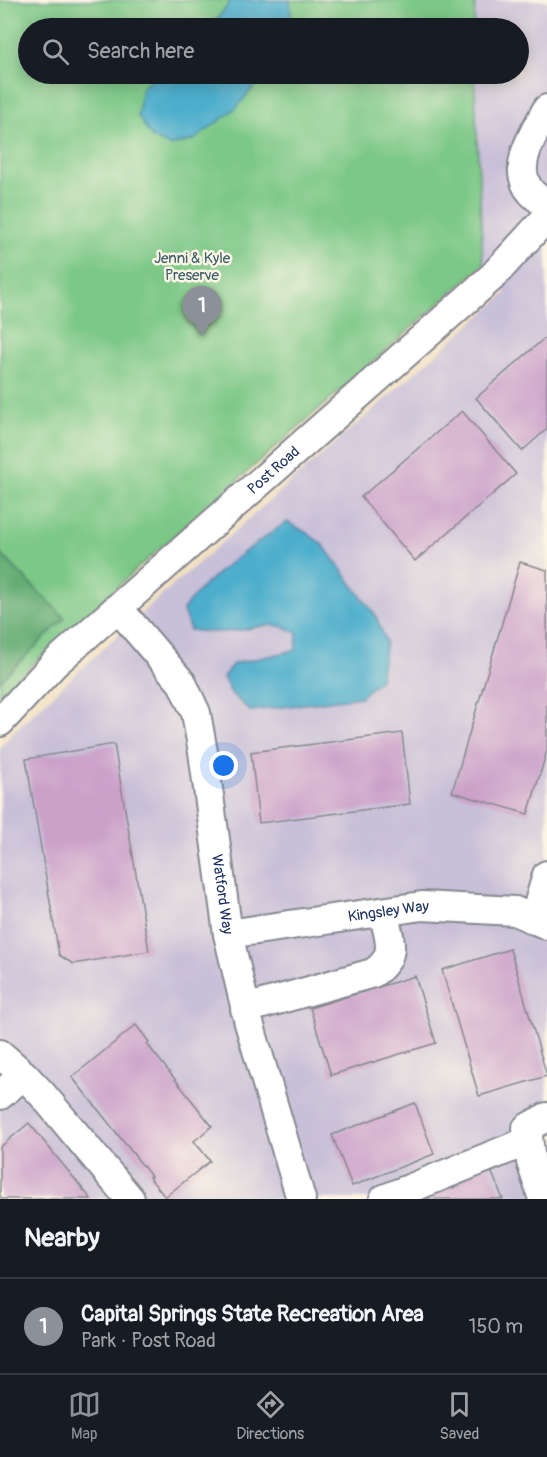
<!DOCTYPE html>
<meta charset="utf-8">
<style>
:root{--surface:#171b24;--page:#20242c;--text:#f1f3f6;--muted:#9ea1a6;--line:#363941;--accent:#8c9099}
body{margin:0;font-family:Pangolin,sans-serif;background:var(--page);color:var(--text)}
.you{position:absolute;left:224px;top:766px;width:21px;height:21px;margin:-15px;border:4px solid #fff;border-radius:50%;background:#1a73e8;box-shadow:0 0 0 9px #1a73e833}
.badge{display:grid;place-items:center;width:39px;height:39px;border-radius:50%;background:var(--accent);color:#fff;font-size:20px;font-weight:700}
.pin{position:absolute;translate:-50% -50px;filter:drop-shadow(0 2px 3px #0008)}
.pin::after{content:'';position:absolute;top:32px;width:21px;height:18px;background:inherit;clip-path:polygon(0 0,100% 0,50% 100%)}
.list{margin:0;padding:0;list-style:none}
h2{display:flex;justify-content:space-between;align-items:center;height:78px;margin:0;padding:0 24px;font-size:26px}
h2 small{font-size:20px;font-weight:400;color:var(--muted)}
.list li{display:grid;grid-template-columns:39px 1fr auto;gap:18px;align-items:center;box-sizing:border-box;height:96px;padding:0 24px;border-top:2px solid var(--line)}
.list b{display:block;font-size:22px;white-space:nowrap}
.list p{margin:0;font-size:20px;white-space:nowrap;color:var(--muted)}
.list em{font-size:20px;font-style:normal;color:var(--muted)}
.icon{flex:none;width:33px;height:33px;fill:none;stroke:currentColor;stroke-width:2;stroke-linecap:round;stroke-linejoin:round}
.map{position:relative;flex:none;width:547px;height:1199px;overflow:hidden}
.search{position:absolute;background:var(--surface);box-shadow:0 3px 15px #0003;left:18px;right:18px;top:18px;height:66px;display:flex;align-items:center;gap:15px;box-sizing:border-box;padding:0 21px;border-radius:33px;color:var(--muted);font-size:22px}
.sheet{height:174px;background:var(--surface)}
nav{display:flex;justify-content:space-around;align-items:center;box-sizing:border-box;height:84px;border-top:2px solid var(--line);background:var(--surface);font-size:16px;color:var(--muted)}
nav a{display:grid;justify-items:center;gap:3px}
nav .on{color:var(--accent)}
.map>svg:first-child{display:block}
.industrial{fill:#c8bfd8}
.green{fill:#7bc886;stroke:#4b7c72;stroke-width:1.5}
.forest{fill:#64ac73;stroke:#406e68;stroke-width:1.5}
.water{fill:#4daecc;stroke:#346e95;stroke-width:1.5}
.building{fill:#cba1ca}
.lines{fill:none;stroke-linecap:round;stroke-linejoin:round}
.minor-casing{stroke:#868890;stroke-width:32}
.minor{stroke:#fff;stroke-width:28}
.labels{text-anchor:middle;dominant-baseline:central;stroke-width:5;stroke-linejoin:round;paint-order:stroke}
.park-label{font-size:15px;fill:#385d6a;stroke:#fcf5e5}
.street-label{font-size:15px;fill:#1b2f5e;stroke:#fcf5e5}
</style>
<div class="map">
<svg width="547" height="1199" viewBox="0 0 547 1199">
<rect width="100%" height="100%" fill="#fcf5e5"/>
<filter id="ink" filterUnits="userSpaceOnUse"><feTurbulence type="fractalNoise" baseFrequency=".0167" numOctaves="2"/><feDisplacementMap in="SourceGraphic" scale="12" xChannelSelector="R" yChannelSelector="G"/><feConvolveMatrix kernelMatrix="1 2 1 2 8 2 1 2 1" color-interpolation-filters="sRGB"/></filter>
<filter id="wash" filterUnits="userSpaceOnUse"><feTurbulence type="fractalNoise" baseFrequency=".008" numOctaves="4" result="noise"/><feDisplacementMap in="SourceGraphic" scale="24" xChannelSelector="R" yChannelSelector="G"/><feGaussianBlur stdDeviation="1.35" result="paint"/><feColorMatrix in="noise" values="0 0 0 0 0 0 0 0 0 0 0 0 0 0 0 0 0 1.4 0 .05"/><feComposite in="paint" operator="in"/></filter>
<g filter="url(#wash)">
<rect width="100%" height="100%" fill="#f2e1c2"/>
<!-- industrial -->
<polygon class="industrial" points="475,0 547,0 547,1199 0,1199 0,748 15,730 147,608 506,293 473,251 473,74 518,74 518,28 474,28"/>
<!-- green -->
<polygon class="green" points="0,0 475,0 474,28 28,28 28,74 474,74 483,265 147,560 35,662 0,697"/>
<!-- forest -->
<polygon class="forest" points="0,553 65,618 0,681"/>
<!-- water -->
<g class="water">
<polygon points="230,0 290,0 291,16 286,28 210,28 229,4"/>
<polygon points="162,74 265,74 236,108 194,140 170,146 152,138 138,116 142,88 157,75"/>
<path d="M287,522L307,533L323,545L376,616L386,642L380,679L360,697L250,711L231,693L223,677L233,664L296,650L297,633C271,618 259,629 233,631C218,633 205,632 190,630L183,610C206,577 253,545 287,522Z"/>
</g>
<g id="blocks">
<!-- building -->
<g class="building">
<polygon points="547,336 547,429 522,451 476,398"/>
<polygon points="462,411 516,474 415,561 361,497"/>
<polygon points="520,562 547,570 547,751 528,814 452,792"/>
<polygon points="402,733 410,804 259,823 251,752"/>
<polygon points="114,744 149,951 73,964 59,955 26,759"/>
<polygon points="510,949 547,1076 479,1096 442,970"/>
<polygon points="415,976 436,1043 331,1075 310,1008"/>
<polygon points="136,1025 149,1042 147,1044 212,1126 194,1141 210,1161 165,1197 149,1177 151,1176 72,1077"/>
<polygon points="415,1103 434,1154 352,1186 332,1135"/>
<polygon points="29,1123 91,1199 2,1199 0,1196 0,1147"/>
<polygon points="489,1166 503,1199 410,1199"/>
</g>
</g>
</g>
<g filter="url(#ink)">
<use href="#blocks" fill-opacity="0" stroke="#868890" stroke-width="1.5"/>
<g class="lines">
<defs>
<g id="minor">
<path d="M547,109C535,132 509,168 532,193C536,197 542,201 547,205"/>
<path id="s1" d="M118,608L182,683L196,713L203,752L228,934L249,1023L301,1199"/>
<path id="s2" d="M0,722L54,664L493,276L547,217"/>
<polyline points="534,920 547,875"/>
<path id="s3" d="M228,934L422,906L515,911L547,925"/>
<path d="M245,1009L373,973C399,956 389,938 383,912"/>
<polyline points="0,1054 24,1075"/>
<polyline points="0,1095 24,1075 42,1094 130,1199"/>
<polyline points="384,1199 528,1141"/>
<polyline points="543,1199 531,1162 527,1128 547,1117"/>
</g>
</defs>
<!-- minor casing -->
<use href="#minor" class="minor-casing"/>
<!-- minor -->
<use href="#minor" class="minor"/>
</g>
</g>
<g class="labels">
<!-- park labels -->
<g class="park-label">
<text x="192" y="258">Jenni &amp; Kyle<tspan x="192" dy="17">Preserve</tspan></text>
</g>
<!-- street labels -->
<g class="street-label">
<text stroke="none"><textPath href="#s2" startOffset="372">Post Road</textPath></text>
<text stroke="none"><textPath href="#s1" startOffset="315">Watford Way</textPath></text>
<text stroke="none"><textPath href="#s3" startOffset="162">Kingsley Way</textPath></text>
</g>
</g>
</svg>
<div class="you"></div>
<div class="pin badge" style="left:202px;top:336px">1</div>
<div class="search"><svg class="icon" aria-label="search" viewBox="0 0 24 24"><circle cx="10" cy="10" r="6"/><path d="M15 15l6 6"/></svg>Search here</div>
</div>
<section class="sheet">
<h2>Nearby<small></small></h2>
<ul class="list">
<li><span class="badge">1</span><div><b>Capital Springs State Recreation Area</b><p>Park · Post Road</p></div><em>150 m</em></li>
</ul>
</section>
<nav>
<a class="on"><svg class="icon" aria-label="map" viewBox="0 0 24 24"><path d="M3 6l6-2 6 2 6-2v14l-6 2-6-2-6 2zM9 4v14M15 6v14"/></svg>Map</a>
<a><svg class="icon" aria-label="directions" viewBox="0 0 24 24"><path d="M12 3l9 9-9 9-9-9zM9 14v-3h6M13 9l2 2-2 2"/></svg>Directions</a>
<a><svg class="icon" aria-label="saved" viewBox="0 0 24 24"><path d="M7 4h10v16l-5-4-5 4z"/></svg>Saved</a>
</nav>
